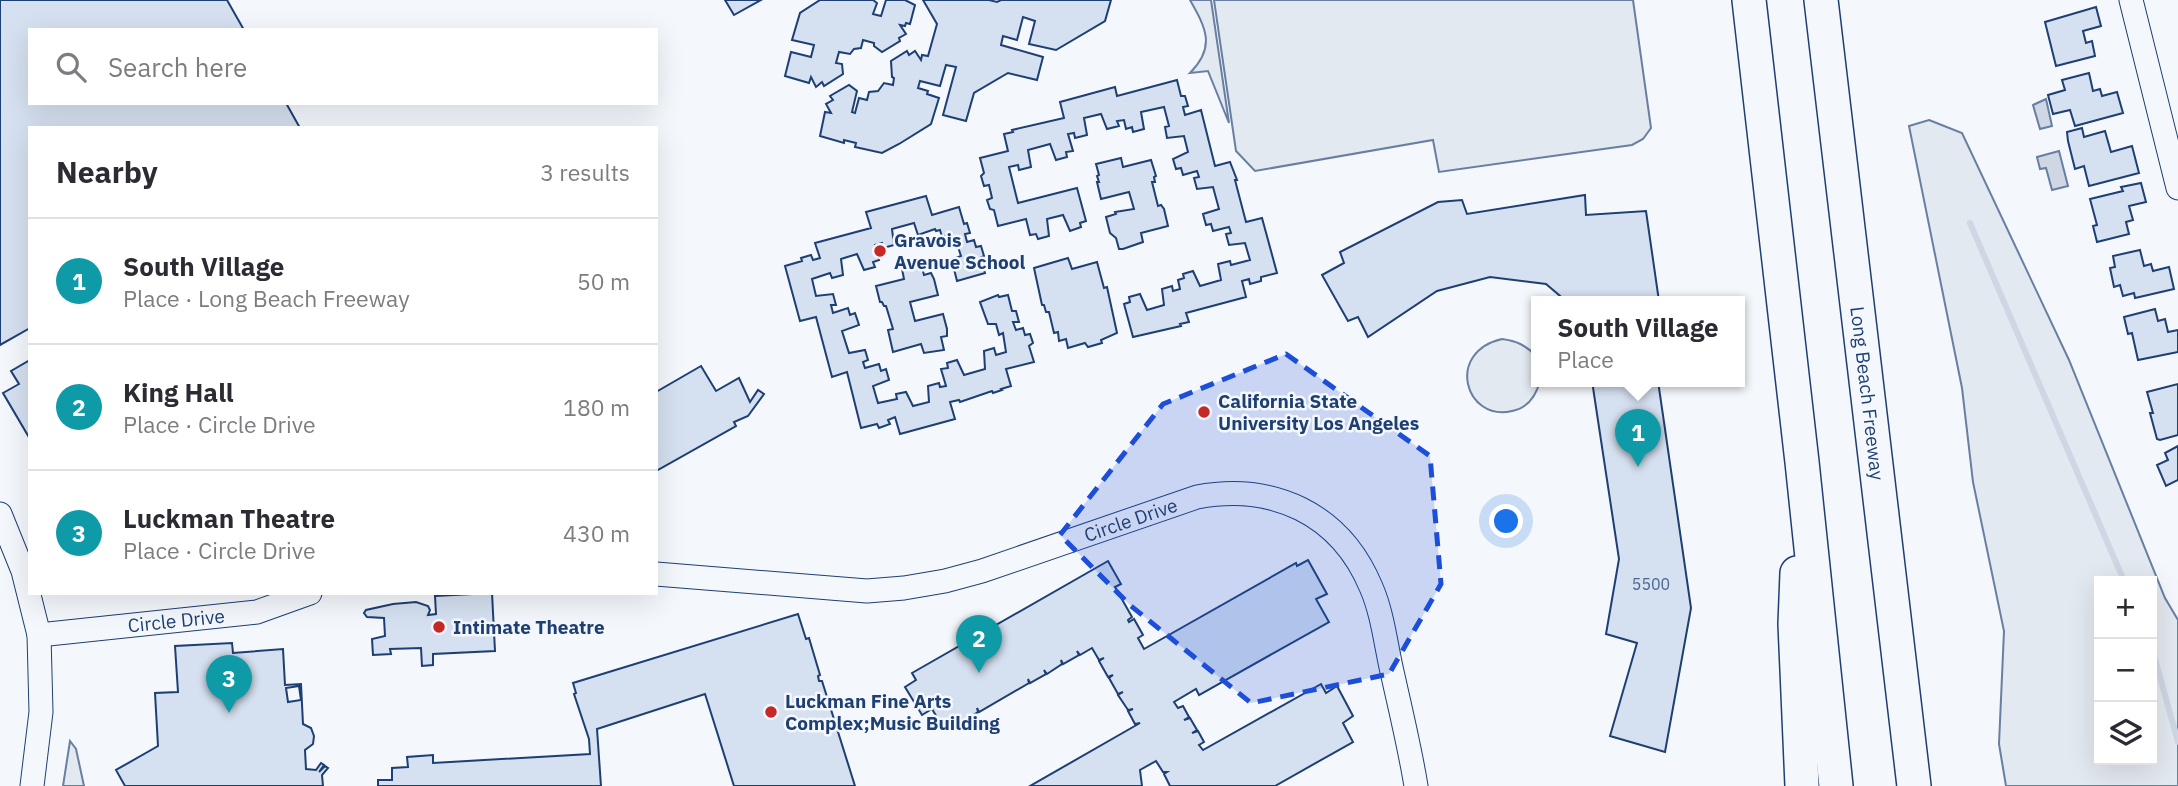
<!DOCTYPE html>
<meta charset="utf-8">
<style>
:root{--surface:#fff;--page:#f2f2f3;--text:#2b2b33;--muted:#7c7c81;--line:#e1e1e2;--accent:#c62828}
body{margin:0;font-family:"IBM Plex Sans",sans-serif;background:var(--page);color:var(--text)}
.controls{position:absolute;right:21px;bottom:21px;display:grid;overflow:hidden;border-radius:0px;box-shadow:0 7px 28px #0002}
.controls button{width:63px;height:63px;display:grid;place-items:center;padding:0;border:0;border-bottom:2px solid var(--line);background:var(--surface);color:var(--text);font:35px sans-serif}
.you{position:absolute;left:1507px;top:522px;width:24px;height:24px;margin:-18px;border:5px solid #fff;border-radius:50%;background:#1a73e8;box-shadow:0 0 0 10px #1a73e833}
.badge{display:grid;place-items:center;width:46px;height:46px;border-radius:50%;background:var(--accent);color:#fff;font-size:23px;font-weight:700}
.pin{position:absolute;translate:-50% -58px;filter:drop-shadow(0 2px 4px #0008)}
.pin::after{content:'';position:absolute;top:37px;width:24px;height:21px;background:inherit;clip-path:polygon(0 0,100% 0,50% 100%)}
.popup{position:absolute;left:1531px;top:296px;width:214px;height:91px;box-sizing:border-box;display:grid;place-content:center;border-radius:0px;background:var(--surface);filter:drop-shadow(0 2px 5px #0005);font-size:23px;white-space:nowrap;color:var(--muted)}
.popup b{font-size:26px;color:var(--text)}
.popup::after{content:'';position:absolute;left:50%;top:100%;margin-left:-14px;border:14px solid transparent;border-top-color:var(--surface)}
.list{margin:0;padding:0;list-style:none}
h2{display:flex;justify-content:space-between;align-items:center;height:91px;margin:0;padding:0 28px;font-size:30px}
h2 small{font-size:23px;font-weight:400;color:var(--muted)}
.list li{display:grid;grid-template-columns:46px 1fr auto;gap:21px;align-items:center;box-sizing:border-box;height:126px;padding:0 28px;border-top:2px solid var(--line)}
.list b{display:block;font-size:26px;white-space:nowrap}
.list p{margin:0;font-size:23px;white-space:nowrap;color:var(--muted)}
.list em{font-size:23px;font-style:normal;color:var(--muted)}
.icon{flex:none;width:38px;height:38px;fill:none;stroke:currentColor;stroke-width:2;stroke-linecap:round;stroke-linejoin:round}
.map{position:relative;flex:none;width:2178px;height:786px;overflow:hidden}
.search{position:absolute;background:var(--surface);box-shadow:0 7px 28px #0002;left:28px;top:28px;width:630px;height:77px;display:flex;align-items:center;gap:18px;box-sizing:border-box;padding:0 24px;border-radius:0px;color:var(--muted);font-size:26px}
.panel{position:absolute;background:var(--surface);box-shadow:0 7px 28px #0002;left:28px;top:126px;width:630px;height:469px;border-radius:0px}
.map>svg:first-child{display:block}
.green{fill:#e3e9f0;stroke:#687fa3;stroke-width:2;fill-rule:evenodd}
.water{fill:#cfd7e4;stroke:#687fa3;stroke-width:2}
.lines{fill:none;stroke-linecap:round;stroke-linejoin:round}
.stream{stroke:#cfd7e4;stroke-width:6}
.building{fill:#d5e0f0;stroke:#1d3f73;stroke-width:2;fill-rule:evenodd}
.minor-casing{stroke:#1d3f73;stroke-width:25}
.highway-casing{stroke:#1d3f73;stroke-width:36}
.minor{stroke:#f4f7fb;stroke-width:23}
.highway{stroke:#f4f7fb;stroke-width:33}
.marked{fill:#1d4ed8;fill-opacity:0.2;stroke:#1d4ed8;stroke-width:5;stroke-dasharray:14 9;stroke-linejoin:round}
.poi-dot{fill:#c62828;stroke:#f4f7fb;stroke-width:2.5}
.labels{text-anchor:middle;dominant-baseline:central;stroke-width:5;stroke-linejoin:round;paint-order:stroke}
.number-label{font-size:16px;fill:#4b6792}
.poi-label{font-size:19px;font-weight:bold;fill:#1d3f73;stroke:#f4f7fb;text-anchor:start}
.street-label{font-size:19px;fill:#1d3f73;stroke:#f4f7fb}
</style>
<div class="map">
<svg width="2178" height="786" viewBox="0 0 2178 786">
<rect width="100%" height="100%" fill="#f4f7fb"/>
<!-- green -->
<g class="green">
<path d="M1190,0H1211L1229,123L1208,71L1190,73C1216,47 1206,28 1190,0Z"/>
<polygon points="1214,0 1633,0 1651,128 1643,139 1632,145 1439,172 1433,140 1255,171 1236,151"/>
<path d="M1929,120L1962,133L2069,360L2165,598L2178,620V786H2006L1999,744L2004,631L1973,482L1962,388L1909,126ZM2152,581V760H2099V581Z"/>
<path d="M1502,339C1517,341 1525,345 1535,355L1536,381H1540C1536,396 1528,408 1512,411C1465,422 1445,352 1502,339Z"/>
<polygon points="70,741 76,749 84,786 63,786"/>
</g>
<!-- water -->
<g class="water">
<polygon points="2046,99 2052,126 2040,129 2033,105"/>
<polygon points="2059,151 2068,186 2052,190 2046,168 2040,169 2037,157"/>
</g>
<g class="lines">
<!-- stream -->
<g class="stream">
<polyline points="1970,223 2124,581"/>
<polyline points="2152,648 2178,742"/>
</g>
</g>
<!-- building -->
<g class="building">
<polygon points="0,0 227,0 244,30 30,30 30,103 286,103 300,128 30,128 30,328 0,345"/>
<polygon points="725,0 761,0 734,15"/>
<polygon points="820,0 873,0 877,3 873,14 881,16 886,0 905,0 915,5 910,24 906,23 905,26 900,25 906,34 899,38 900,41 882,52 874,46 874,43 863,40 861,48 854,49 850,54 839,52 836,63 842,64 843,74 824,86 822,82 816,87 811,77 809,83 785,76 791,52 811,57 814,45 792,40 800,13"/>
<polygon points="923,0 989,0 997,2 1001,0 1111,0 1105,21 1056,50 1029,44 1035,21 1023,17 1017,40 1003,36 1001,45 1043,57 1037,80 1008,73 974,93 966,121 943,115 956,67 946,65 940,86 920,81 918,88 928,91 927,94 939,98 931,124 899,144 882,153 855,147 856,143 844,140 844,143 820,136 825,112 831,113 826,104 833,100 830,96 849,85 857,91 852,112 855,113 859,98 867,100 869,92 878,91 884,83 893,85 894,78 892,77 891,61 907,51 909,55 915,51 921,60 922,55 928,56 937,24"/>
<polygon points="2096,7 2101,26 2083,31 2086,43 2092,41 2095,56 2056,66 2045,22"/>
<polygon points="2089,73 2093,91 2100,89 2102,96 2117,92 2123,113 2075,126 2070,110 2053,114 2048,95 2065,90 2062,80"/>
<polygon points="1177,80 1181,96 1185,96 1188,106 1183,107 1185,115 1201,110 1215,166 1230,162 1237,180 1235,180 1246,222 1262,218 1277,273 1261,277 1261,281 1250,284 1249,279 1242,281 1246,297 1186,313 1189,322 1180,324 1181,326 1133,337 1124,304 1130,302 1129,297 1140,294 1147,310 1164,305 1162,289 1172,286 1173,291 1180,289 1178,280 1184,278 1183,274 1193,271 1200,286 1221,280 1218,264 1230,261 1231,265 1250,260 1245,243 1229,245 1226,234 1231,233 1229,227 1213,231 1211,224 1206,225 1203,214 1219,209 1213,187 1197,189 1194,178 1199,177 1197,171 1183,175 1181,168 1176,169 1173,159 1188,152 1184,136 1167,138 1165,127 1169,126 1164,107 1141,112 1144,129 1133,132 1132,127 1126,129 1124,120 1117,121 1119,126 1107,129 1101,114 1084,118 1087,135 1075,138 1074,133 1068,134 1073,151 1066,152 1067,157 1056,160 1050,144 1028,150 1031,167 1019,170 1018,165 1009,167 1018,203 1077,188 1086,221 1080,223 1081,227 1070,231 1063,215 1047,219 1049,236 1038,239 1036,234 1030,235 1026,219 998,226 994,210 990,209 987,200 992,198 989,185 984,186 981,176 984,173 980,158 1008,151 1004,134 1013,132 1012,130 1064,118 1060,102 1115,87 1117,96"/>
<polygon points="2082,128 2084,137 2105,131 2111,152 2132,146 2139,173 2089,186 2084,166 2075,169 2068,141 2067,132"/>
<polygon points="1121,158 1123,167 1151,160 1156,176 1154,177 1155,182 1152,182 1158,206 1161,205 1164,209 1168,226 1141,233 1143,242 1123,249 1119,249 1116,238 1110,233 1106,217 1116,214 1115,212 1134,209 1129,192 1101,199 1097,182 1099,182 1097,176 1099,175 1096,164"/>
<polygon points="2141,183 2146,202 2129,206 2133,220 2126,222 2129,234 2097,242 2093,226 2097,225 2090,199 2123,191 2121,187"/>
<polygon points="1585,195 1586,215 1646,211 1659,301 1566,301 1546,284 1490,277 1437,291 1368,337 1358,317 1348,321 1322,275 1344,263 1340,252 1438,202 1462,200 1467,214"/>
<polygon points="926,196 932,215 959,207 964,224 967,223 970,233 965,234 967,242 974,240 976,247 981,246 984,256 980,258 985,273 957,281 953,265 955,265 953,259 961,256 957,244 950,246 947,235 942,237 940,230 936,231 935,229 918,235 914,223 892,229 894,245 883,248 882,243 875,245 879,260 873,262 875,267 864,270 857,254 841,259 843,275 832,278 830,273 812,279 816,296 833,294 836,305 831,305 833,313 848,308 850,315 855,313 859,325 842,331 849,353 865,350 868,360 863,362 865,368 879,364 881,371 886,369 889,380 873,386 878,403 897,399 896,394 906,392 913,406 929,402 928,386 939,383 940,387 946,386 941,369 948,368 947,363 957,360 964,375 985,369 984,351 994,348 996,355 1006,352 1003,333 999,335 996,324 988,324 980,302 998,295 999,297 1008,295 1012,311 1016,311 1019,322 1013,322 1016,330 1023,328 1025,335 1030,334 1033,343 1029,346 1034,362 1006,369 1011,386 1001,389 1002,390 993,393 992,391 960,402 959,400 950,402 955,419 900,434 895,417 888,420 890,424 879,428 877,424 861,428 847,372 832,377 816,317 800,321 785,266 802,261 801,258 811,255 813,260 820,258 815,243 871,228 866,212"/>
<polygon points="2140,250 2144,266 2151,264 2153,271 2169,267 2174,289 2135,298 2134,293 2123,296 2120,285 2114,287 2110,268 2115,267 2113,256"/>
<polygon points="1068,258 1072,269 1097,262 1104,288 1107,287 1117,333 1101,340 1102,343 1088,347 1085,343 1068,348 1066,339 1059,341 1058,332 1054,333 1049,312 1046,312 1044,305 1042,305 1034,268"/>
<polygon points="921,263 924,275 931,273 934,279 938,295 910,302 915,321 943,314 947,329 947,336 941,337 944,350 924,353 921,344 893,352 888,330 893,329 886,306 884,306 882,302 880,302 876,286 904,279 902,269"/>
<polygon points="2155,309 2158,321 2165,319 2168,332 2178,330 2178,352 2138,360 2132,333 2128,334 2124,317"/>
<polygon points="30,360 30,439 3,393 19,384 11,371"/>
<polygon points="701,366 716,391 739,378 750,402 758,390 764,394 748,416 734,422 736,426 656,471 656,392"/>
<polygon points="1592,381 1658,381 1691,608 1665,752 1610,736 1637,643 1606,634 1619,559"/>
<polygon points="2178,384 2178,435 2160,440 2157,439 2150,413 2153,413 2147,392"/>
<polygon points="2178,446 2178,480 2166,486 2157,465 2168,460 2165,453"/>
<polygon points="1308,560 1327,594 1316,599 1329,622 1199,695 1196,689 1174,702 1178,708 1183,706 1189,717 1184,720 1190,718 1197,730 1192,733 1198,731 1204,742 1199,745 1203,750 1321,684 1326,693 1337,686 1353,716 1343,723 1353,742 1275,786 1170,786 1164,774 1167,772 1163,772 1156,761 1140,770 1142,786 1030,786 1140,723 1135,724 1128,711 1133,709 1128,710 1118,695 1123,692 1118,694 1109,678 1113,675 1108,677 1099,661 1104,658 1099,660 1092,648 1080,655 1077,651 1079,655 1063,664 1061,660 1062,664 1047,674 1044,670 1046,674 1030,683 1028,679 1029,683 979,712 977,708 978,712 963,721 960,717 961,722 945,731 932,709 922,715 905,687 916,680 912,673 1108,561 1121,584 1115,587 1132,617 1128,620 1129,622 1134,619 1143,635 1138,638 1144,649 1296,563 1297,566"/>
<polygon points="492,593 495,651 433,654 433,665 422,666 421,648 390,649 391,654 373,655 372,639 385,636 384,618 367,617 364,613 366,610 393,604 416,602 428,606 430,610 428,615 436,614 435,596"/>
<polygon points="798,614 806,639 809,638 820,675 818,676 819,681 822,681 855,786 734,786 705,694 597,729 601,786 378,786 378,780 392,780 392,768 408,767 407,757 433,755 433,763 590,754 589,739 574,694 576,693 573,683"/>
<path d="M232,643L233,653L283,649L285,685L301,684L303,724L311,728L314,736L313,744L305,750L306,769L316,770L321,763L324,765L319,772L325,766L328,768L322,775L323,786H125L116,770L158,746L155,693L178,692L175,646ZM299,686L301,700L288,702L286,688Z"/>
</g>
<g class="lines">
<defs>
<g id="minor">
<polyline points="2131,0 2178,188"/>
<polyline points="0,514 23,571 39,635 41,712 32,786"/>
<path id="s1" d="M656,574L867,591L904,588L945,581L982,571L1197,497C1273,483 1340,513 1371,587C1383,614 1386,647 1393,676C1401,712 1410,749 1416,786"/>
<path id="s2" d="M39,635L257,612L310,593"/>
</g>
<g id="highway">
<polyline points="1749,0 1802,462 1836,786"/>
<path id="s3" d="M1821,0L1914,786"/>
<polyline points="1797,573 1795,624 1802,786"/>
</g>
</defs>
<!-- minor casing -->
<use href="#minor" class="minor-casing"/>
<!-- highway casing -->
<use href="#highway" class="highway-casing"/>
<!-- minor -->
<use href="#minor" class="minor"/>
<!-- highway -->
<use href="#highway" class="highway"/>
</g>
<!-- marked area -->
<path class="marked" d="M1286,354L1430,456L1441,584L1389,674L1251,703L1131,606L1060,535L1163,404Z"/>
<!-- markers -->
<g class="poi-dot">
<circle cx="880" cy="251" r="7"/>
<circle cx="1204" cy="412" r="7"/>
<circle cx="439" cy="627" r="7"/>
<circle cx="771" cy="712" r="7"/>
</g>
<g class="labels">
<!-- number labels -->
<g class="number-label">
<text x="1651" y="584">5500</text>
</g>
<!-- poi labels -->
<g class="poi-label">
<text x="894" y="240">Gravois<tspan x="894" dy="22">Avenue School</tspan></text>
<text x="1218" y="401">California State<tspan x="1218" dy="22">University Los Angeles</tspan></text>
<text x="453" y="627">Intimate Theatre</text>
<text x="785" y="701">Luckman Fine Arts<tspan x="785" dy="22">Complex;Music Building</tspan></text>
</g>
<!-- street labels -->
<g class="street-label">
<text stroke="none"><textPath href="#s3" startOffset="396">Long Beach Freeway</textPath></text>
<text stroke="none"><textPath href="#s1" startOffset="486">Circle Drive</textPath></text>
<text stroke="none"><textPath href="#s2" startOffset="138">Circle Drive</textPath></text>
</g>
</g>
</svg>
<div class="controls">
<button>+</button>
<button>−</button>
<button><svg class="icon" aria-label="layers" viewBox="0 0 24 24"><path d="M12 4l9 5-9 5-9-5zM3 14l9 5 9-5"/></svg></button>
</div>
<div class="you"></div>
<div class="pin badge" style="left:1638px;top:467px;background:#0f9aa8">1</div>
<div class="popup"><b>South Village</b>Place</div>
<div class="pin badge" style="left:979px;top:673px;background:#0f9aa8">2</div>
<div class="pin badge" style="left:229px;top:713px;background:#0f9aa8">3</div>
<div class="search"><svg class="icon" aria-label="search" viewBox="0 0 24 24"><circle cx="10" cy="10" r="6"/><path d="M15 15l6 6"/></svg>Search here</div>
<section class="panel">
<h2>Nearby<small>3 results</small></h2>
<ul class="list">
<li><span class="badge" style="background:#0f9aa8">1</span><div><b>South Village</b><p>Place · Long Beach Freeway</p></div><em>50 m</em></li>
<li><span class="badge" style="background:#0f9aa8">2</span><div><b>King Hall</b><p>Place · Circle Drive</p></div><em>180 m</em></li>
<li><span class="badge" style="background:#0f9aa8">3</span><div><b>Luckman Theatre</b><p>Place · Circle Drive</p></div><em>430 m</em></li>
</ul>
</section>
</div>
